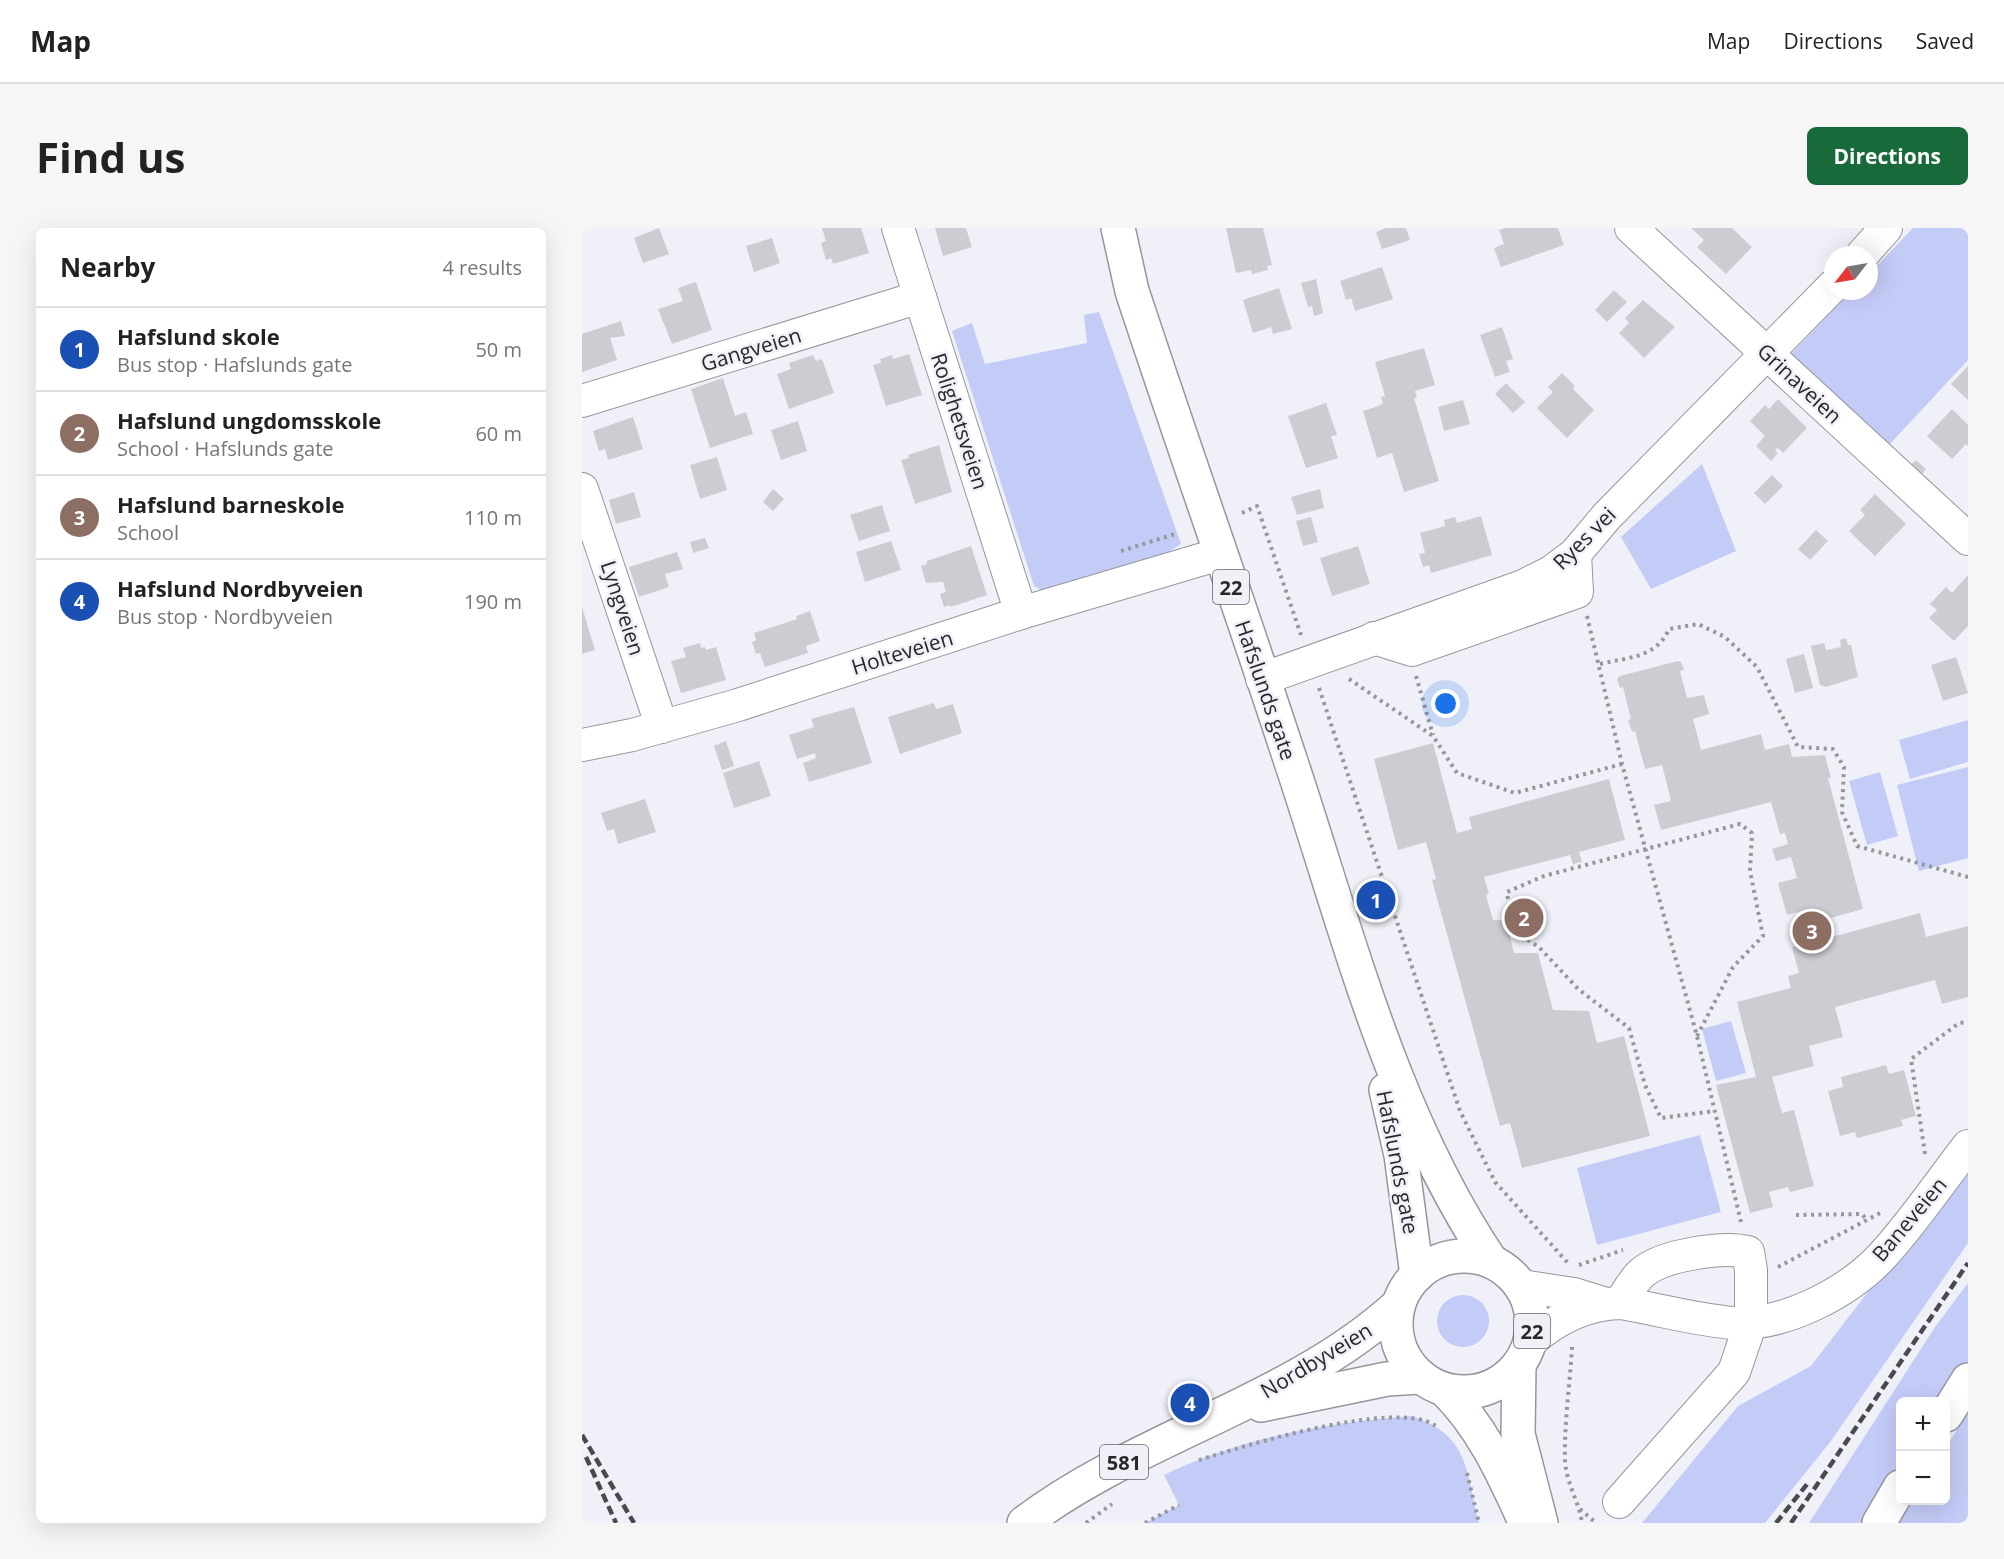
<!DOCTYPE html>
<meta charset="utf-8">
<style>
:root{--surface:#fff;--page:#f6f6f6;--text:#222;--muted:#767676;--line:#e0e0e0;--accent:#186a3a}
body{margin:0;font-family:"Open Sans",sans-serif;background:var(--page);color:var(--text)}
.controls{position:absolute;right:18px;bottom:18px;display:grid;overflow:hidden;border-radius:9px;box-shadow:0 6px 24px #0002}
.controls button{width:54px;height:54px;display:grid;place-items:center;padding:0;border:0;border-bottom:2px solid var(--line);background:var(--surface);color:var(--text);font:30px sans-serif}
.compass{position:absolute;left:1242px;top:18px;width:54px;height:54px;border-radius:50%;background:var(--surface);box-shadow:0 6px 24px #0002;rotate:239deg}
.you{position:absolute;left:864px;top:476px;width:21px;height:21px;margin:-15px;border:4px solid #fff;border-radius:50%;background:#1a73e8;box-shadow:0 0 0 9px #1a73e833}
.badge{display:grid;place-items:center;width:39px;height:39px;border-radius:50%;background:var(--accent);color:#fff;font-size:20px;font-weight:700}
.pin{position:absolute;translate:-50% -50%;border:3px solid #fff;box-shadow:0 2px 6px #0006}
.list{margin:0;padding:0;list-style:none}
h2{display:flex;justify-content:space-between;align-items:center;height:78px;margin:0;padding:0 24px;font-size:26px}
h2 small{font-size:20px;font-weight:400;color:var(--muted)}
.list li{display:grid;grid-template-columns:39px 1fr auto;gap:18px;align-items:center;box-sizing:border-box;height:84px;padding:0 24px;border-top:2px solid var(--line)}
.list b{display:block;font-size:22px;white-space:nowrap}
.list p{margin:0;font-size:20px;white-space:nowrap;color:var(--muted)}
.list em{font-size:20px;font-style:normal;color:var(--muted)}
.map{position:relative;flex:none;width:1386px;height:1295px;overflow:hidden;border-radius:9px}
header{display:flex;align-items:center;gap:36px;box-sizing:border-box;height:84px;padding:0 30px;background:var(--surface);border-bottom:2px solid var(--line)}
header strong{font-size:28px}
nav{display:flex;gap:33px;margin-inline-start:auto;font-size:21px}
.intro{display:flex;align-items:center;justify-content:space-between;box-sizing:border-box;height:144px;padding:0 36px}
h1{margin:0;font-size:42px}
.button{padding:15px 27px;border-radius:9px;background:var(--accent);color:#fff;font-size:21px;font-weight:700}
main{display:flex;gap:36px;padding:0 36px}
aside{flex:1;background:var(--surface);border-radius:9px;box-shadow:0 6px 24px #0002}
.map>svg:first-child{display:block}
.green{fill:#c3cbf7}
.building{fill:#cccdd3}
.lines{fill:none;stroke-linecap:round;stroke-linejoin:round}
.minor-casing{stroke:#96979d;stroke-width:34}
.major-casing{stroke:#96979d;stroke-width:36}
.highway-casing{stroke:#96979d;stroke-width:36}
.path{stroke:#96979b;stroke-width:4;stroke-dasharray:3 4.5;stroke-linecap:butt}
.minor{stroke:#fff;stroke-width:32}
.major{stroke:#fff;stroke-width:33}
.highway{stroke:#fff;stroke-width:33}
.rail{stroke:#494a4d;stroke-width:4.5;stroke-dasharray:9 4.5;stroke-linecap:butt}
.labels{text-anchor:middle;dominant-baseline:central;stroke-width:5;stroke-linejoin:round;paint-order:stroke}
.shield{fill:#f0f1f8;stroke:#636468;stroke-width:1.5}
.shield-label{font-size:20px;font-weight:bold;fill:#27282a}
.street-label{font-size:21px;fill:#27282a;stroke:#f0f1f8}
</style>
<header>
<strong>Map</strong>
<nav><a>Map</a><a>Directions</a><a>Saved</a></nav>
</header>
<div class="intro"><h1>Find us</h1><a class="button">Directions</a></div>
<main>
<aside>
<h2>Nearby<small>4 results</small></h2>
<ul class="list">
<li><span class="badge" style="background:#1a4fb4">1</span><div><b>Hafslund skole</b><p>Bus stop · Hafslunds gate</p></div><em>50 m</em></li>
<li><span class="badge" style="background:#8d6e63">2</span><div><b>Hafslund ungdomsskole</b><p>School · Hafslunds gate</p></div><em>60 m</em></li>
<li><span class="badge" style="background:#8d6e63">3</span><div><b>Hafslund barneskole</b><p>School</p></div><em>110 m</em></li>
<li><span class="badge" style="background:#1a4fb4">4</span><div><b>Hafslund Nordbyveien</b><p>Bus stop · Nordbyveien</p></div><em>190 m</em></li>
</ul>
</aside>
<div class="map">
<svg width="1386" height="1295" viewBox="0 0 1386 1295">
<rect width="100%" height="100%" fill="#f0f1f8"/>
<!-- green -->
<g class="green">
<polygon points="1331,0 1386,0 1386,132 1307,217 1208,127 1270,63 1287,63 1287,46"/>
<polygon points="517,84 599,316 572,333 464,365 452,358 370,103 390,95 403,136 505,115 502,87"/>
<polygon points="1120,236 1154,323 1069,361 1039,309"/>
<polygon points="1386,492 1386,534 1328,551 1317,512"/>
<polygon points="1386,539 1386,630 1337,643 1315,557"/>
<polygon points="1298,544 1316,608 1285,617 1267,553"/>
<polygon points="1149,793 1164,845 1134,853 1120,801"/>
<polygon points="1118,907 1139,984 1015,1017 995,940"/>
<polygon points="1386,918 1386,1015 1249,1213 1183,1295 1060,1295 1156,1178 1229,1138 1302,1043"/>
<polygon points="1386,1055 1386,1152 1364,1174 1318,1174 1318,1259 1297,1295 1227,1295 1353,1099"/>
<circle cx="881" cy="1093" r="26"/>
<polygon points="1386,1184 1386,1295 1314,1295 1329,1273 1364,1272 1364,1219"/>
<path d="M830,1188C888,1208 884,1243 897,1295H563L597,1277L582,1247C657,1210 747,1194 830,1188Z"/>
</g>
<!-- building -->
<g class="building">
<polygon points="77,0 87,26 61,35 52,10"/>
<polygon points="240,0 279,0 287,25 251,36 249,30 244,32 239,15 244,13"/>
<polygon points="353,0 384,0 390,19 361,28"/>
<polygon points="644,0 681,0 690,37 685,38 686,42 670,46 669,42 654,45"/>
<polygon points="804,0 824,0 828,12 800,21 794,4"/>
<polygon points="923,0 976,0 982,17 919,39 912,20 922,16 917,2"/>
<polygon points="1109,0 1150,0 1170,19 1144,46 1115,19 1122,12"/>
<polygon points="190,10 198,35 172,44 164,18"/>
<polygon points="800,39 811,71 773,83 769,70 764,72 758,53"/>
<polygon points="734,51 741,85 732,88 730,78 726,79 719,55"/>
<polygon points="114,54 130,102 90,116 76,81 101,73 96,60"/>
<polygon points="697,60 710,101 691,106 689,99 671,105 661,72"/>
<polygon points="1032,62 1045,74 1025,94 1013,82"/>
<polygon points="1061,72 1093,99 1062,130 1037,105 1047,95 1043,90"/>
<polygon points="39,93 43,108 28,110 35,132 0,144 0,106"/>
<polygon points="920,99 931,131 924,133 928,144 913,149 898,107"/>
<polygon points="842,120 853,157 833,163 835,170 832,170 857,253 822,264 810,225 795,230 781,183 797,178 801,175 799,169 803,168 793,134"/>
<polygon points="327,126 340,167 304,178 291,137 299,135 298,131 310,127 311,131"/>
<polygon points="231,127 234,133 240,131 252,165 207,181 195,146 209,141 207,135"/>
<polygon points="1386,138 1386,172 1369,156"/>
<polygon points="980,145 993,158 991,161 1012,182 985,210 955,180 971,164 966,159"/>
<polygon points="141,150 153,188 164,184 171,206 128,220 109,161"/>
<polygon points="924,155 943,174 931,185 913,166"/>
<polygon points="1196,171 1225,200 1201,225 1196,220 1193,222 1196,225 1189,233 1174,218 1183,208 1168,193 1183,177 1187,181"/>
<polygon points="881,172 888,196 862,203 856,179"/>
<polygon points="744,175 755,207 749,208 756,230 724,240 706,188"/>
<polygon points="1370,181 1386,197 1386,218 1384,216 1370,231 1345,208"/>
<polygon points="51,189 61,221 26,232 23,221 17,223 11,203"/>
<polygon points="216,193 225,223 199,232 189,202"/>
<polygon points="357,217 370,264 333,276 319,232 327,230 326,227"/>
<polygon points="135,229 145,262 118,271 108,237"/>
<polygon points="1334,232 1344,241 1337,249 1327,239"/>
<polygon points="1190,247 1201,258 1183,276 1172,265"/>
<polygon points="191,261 202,271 191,283 181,274"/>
<polygon points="738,261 742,280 715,287 709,269"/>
<polygon points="52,264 59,289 34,296 27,272"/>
<polygon points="1293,266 1324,296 1293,328 1267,303 1283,287 1278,282"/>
<polygon points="300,277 308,303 277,313 268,287"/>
<polygon points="899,288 910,327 849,345 847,337 841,339 837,326 843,325 838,305 863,298 862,292 873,289 875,295"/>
<polygon points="729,289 736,314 721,318 714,293"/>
<polygon points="1234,302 1246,313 1228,332 1216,321"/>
<polygon points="123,310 127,320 111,325 108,314"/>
<polygon points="309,313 319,342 283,354 274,324"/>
<polygon points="389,318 405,367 369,379 368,377 362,379 358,366 364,364 361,354 344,355 339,338 345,336 345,333"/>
<polygon points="776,318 788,356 750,368 738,330"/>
<polygon points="95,324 101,341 83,346 87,359 57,369 47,339"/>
<polygon points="1386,347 1386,398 1372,413 1347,390 1355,382 1348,376 1364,359 1370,365"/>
<polygon points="0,379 13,422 0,426"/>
<polygon points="228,383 238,413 224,418 226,425 183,439 178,425 174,426 170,414 174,412 172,405 215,391 214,388"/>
<polygon points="1264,410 1266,417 1269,417 1276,449 1244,459 1238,457 1229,418 1242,415 1244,422 1259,419 1258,412"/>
<polygon points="118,415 119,420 123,419 124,422 134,419 144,452 99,465 89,433 104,429 101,420"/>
<polygon points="1222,426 1231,460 1213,465 1204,431"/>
<polygon points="1374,429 1386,465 1361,473 1349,437"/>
<polygon points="1096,433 1099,434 1102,442 1098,443 1105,470 1122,467 1127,486 1111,491 1119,522 1179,506 1183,522 1207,516 1210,529 1243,527 1249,550 1246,550 1281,681 1245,691 1250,709 1338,685 1344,709 1386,698 1386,769 1360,776 1353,752 1253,779 1261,809 1227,818 1232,838 1190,849 1200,885 1212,882 1232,958 1208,964 1206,959 1187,964 1191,979 1168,985 1134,857 1174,849 1155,774 1209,760 1206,748 1217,745 1210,719 1232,714 1224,682 1205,687 1196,655 1215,650 1209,629 1194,633 1190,621 1206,616 1203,605 1198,606 1189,574 1079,602 1072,577 1089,573 1080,537 1063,541 1053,503 1050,504 1046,492 1049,491 1041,459 1038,460 1035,451 1038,448"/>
<polygon points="352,475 354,481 371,476 380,505 318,526 306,489"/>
<polygon points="272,479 290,535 227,554 221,535 234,530 233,525 215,531 207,507 232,499 229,491"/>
<polygon points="144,513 152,538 140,542 132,518"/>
<polygon points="851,515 875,605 890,601 887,589 1027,551 1043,612 997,624 1000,634 991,636 988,627 902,649 907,666 904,667 911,692 924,692 932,725 956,725 971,782 1007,783 1015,815 1042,808 1068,908 940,940 928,895 918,898 850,652 854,651 844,614 816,622 792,531"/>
<polygon points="177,533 189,568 152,580 141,545"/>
<polygon points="63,571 74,604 36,616 32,601 25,603 19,585"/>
<polygon points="1304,837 1307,846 1322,842 1334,888 1319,892 1321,898 1275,910 1273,904 1258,908 1246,863 1261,859 1259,849"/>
</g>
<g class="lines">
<defs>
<g id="minor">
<polyline points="316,0 439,385"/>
<polyline points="1049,0 1386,311"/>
<polyline points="1280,27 1304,0"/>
<polyline points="0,173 338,69"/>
<polyline points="0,261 80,499"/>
<polyline points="792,410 830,422 995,364 993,326"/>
<polyline points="680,451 941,358 969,344 993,326 1025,288 1251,58"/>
<polyline points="0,517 50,507 156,477 439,385 638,326"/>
<polyline points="939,1058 992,1066 1021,1075"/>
<path d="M949,1113C974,1091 1004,1076 1038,1075C1075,1081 1114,1092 1151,1095C1203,1098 1267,1064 1301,1027C1332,993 1358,954 1386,918"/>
<path d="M1037,1274L1152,1144L1169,1094V1042L1166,1024C1141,1018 1082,1027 1061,1044C1051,1052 1045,1065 1038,1075"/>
</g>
<g id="major">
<polyline points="679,1177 805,1151 838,1149"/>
<polyline points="1364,1187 1386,1152"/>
<path d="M442,1295C557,1208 710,1174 816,1077"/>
<polyline points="1297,1295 1318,1259"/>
</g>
<g id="highway">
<path d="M536,0L550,63C602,221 658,378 710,537C766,705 809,884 909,1033"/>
<polyline points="804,862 819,927 835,1047"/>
<circle cx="882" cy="1096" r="68"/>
<polyline points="937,1138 936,1206 959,1295"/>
<path d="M863,1162C899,1198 919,1241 940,1287"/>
</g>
</defs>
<!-- minor casing -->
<use href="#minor" class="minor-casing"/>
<!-- major casing -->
<use href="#major" class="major-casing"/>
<!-- highway casing -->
<use href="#highway" class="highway-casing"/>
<!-- path -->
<g class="path">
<polyline points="660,285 675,278 719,407"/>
<polyline points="539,323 593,306"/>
<polyline points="1005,388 1040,536 1115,808 1159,994"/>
<path d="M1018,436C1047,429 1074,430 1087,401L1116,396L1143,409L1175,439L1216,519L1251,521L1262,539L1260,584L1275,618L1386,649"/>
<polyline points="834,448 851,507"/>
<polyline points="767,451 851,508 875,545 933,565 1040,536"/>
<polyline points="737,460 878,883 913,954 986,1035"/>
<polyline points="1115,808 1151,739 1181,708 1168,643 1170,605 1158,596 962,648 925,664 930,702 957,719 996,761 1047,800 1063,857 1079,890 1132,883"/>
<polyline points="1343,926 1329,831 1377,795 1386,794"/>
<polyline points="1214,987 1280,986 1285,992"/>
<polyline points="997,1037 1041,1022"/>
<polyline points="1196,1039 1298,985"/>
<path d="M990,1119C988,1156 982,1195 983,1232C984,1255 997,1273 1000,1295"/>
<path d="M617,1232C663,1218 815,1170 854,1198"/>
<polyline points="885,1245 897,1295"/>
<polyline points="998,1281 1014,1295"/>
<polyline points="504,1295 530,1276"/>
<polyline points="563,1295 597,1277"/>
</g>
<!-- minor -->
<use href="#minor" class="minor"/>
<!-- major -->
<use href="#major" class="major"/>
<!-- highway -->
<use href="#highway" class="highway"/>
<!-- rail -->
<g class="rail">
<polyline points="0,1207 52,1295"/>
<polyline points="4,1229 34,1295"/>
<polyline points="1194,1295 1226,1255"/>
<polyline points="1209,1295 1386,1035"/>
</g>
</g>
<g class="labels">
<!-- shield labels -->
<g class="shield">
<rect x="631" y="342" width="36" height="34" rx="4.5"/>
<rect x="932" y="1086" width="36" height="34" rx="4.5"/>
<rect x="518" y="1217" width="48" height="34" rx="4.5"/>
</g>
<g class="shield-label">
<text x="649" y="359">22</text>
<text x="950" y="1103">22</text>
<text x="542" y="1234">581</text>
</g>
<!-- street labels -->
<g class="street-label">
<text transform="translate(169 121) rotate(-17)">Gangveien</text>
<text transform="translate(1218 155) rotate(43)">Grinaveien</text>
<text transform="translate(378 193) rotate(72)">Rolighetsveien</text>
<text transform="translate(1002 310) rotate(-45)">Ryes vei</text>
<text transform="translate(41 380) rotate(72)">Lyngveien</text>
<text transform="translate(320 424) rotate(-17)">Holteveien</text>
<text transform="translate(684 462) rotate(71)">Hafslunds gate</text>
<text transform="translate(816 934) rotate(79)">Hafslunds gate</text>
<text transform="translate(1327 991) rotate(-50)">Baneveien</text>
<text transform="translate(734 1132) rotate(-31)">Nordbyveien</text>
</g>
</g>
</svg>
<div class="controls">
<button>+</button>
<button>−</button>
</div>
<svg class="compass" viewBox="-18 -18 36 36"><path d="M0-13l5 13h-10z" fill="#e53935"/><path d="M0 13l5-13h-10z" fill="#767676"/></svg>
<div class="you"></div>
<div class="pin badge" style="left:794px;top:672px;background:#1a4fb4">1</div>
<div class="pin badge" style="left:942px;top:690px;background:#8d6e63">2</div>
<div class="pin badge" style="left:1230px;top:703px;background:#8d6e63">3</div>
<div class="pin badge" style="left:608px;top:1175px;background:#1a4fb4">4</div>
</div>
</main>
